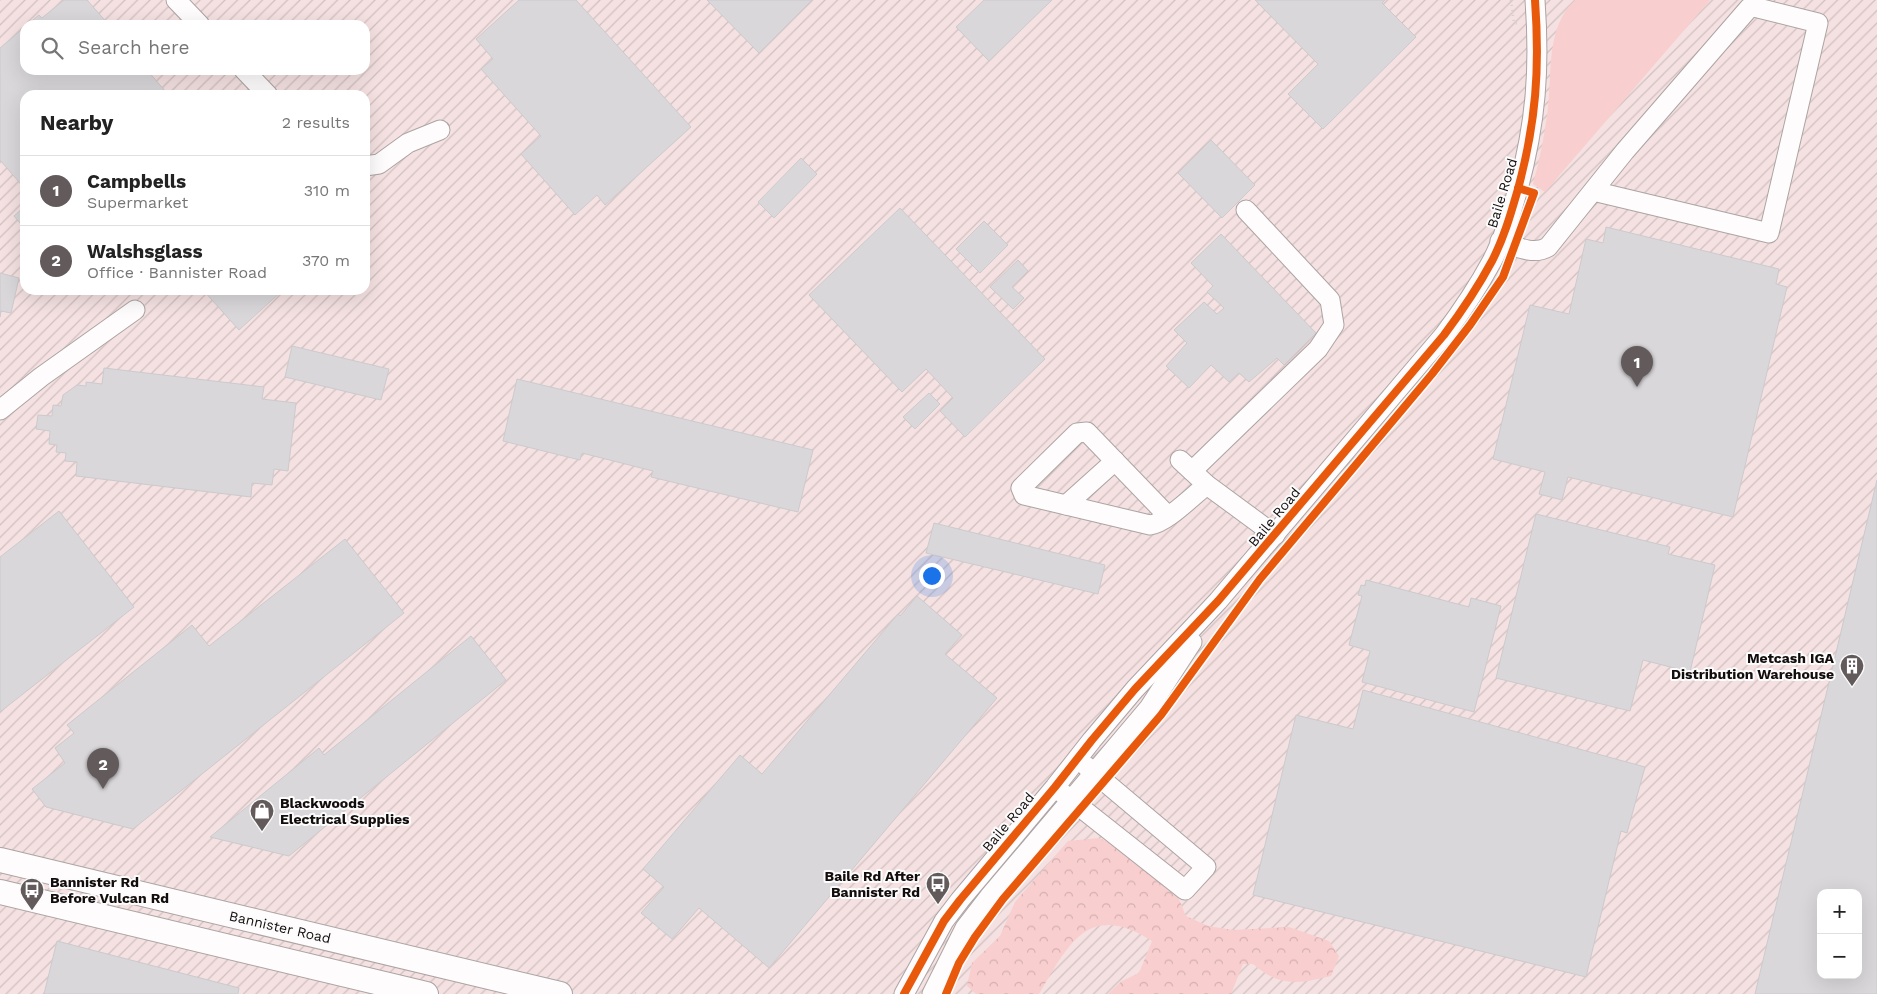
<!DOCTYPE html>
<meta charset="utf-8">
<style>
:root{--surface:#fff;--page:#f2f2f2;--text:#222;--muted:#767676;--line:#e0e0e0;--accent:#635b5b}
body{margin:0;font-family:"Work Sans",sans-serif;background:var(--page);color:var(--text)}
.controls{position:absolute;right:15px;bottom:15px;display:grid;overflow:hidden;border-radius:10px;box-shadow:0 5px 20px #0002}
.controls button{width:45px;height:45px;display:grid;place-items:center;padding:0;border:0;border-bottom:1px solid var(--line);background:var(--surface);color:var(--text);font:25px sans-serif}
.you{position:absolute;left:931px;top:575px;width:18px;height:18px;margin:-12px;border:4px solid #fff;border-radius:50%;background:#1a73e8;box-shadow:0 0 0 8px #1a73e833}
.badge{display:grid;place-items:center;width:32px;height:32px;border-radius:50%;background:var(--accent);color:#fff;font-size:16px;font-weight:700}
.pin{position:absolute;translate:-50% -41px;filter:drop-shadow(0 1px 2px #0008)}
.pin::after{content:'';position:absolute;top:26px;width:18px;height:15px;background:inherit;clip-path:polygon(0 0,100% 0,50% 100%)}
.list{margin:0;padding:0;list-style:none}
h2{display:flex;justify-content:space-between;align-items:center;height:65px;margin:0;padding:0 20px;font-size:21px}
h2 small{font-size:16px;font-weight:400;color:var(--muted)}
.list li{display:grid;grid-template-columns:32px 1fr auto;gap:15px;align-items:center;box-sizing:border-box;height:70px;padding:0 20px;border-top:1px solid var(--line)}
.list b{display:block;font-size:19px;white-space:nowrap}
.list p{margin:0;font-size:16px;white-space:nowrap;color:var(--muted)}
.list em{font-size:16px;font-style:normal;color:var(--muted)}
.icon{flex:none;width:28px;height:28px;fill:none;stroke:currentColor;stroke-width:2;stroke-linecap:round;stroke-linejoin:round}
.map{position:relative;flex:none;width:1877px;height:994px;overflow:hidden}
.search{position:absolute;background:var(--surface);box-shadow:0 5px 20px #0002;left:20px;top:20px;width:350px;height:55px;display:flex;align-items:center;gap:12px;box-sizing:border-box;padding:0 18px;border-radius:15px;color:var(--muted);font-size:19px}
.panel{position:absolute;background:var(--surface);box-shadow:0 5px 20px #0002;left:20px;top:90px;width:350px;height:205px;border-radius:15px}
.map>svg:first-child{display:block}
.industrial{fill:url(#industrial-furrows);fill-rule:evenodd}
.grass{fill:#f9cecf}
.forest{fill:url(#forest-crowns)}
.building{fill:#d9d7da;stroke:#cccacd;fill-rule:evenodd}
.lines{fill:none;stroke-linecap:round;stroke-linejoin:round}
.minor-casing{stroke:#aca4a4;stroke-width:21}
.major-casing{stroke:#aca4a4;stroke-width:26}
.path{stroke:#d1cfcf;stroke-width:2.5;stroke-dasharray:1 4;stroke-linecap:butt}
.minor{stroke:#fefcfc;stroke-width:19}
.major{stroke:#fefcfc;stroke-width:24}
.cycleway-casing{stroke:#fcfcfc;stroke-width:11}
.cycleway{stroke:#e8590c;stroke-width:8}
.labels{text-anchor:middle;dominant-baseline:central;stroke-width:4;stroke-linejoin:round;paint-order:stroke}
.street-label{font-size:14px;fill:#130c0c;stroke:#fcfcfc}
.poi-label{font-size:14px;font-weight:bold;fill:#130c0c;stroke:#fcfcfc;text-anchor:end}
</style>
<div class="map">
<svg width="1877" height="994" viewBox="0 0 1877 994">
<defs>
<pattern id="industrial-furrows" width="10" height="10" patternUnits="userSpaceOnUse" patternTransform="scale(1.25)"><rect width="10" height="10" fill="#f5e1e1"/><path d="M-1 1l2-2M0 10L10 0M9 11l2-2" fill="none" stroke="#d1c0c0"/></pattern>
<pattern id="forest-crowns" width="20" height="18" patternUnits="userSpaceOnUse" patternTransform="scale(1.25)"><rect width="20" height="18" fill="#f9cecf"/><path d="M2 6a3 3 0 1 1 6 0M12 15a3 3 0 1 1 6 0" fill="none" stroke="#d5b0b1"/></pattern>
</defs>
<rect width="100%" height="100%" fill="#f8eeee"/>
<!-- industrial -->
<path class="industrial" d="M0,0H1877V994H0ZM25,25H365V70H25ZM25,95H365V290H25ZM1821,893H1858V975H1821Z"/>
<!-- grass -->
<path class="grass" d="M1575,0H1710L1545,192L1533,184C1539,161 1544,139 1547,116C1553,78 1544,29 1575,0Z"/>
<!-- forest -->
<path class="forest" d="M1099,838C1128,850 1157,869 1176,895C1181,901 1183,910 1186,916L1208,926L1233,930L1289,927L1329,941L1339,956L1331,976C1298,984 1279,987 1253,964H1243L1231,994H1108L1122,981L1139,973L1152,941C1088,900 1068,945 1039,994H976L967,986L972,963L1000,936L1015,902L1068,841Z"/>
<!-- building -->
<g class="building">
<polygon points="64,0 87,0 109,25 27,25 39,15 42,18"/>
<polygon points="519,0 576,0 691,127 605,205 597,195 575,215 521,154 541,136 481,69 493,59 476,39"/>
<polygon points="707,0 812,0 759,53"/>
<polygon points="984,0 1052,0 989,61 956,27"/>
<polygon points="1255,0 1385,0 1382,3 1416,37 1323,129 1288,94 1318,64"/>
<polygon points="25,27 25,70 147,70 166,92 163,95 25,95 25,189 0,160 0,48"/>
<polygon points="1211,140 1255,185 1222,218 1178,173"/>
<polygon points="801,158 817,174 774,218 758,202"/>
<polygon points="25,206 25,229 14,216"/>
<polygon points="900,208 1045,359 965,437 940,411 953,398 926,369 902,392 809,295"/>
<polygon points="984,221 1008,245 980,273 956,249"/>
<polygon points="1606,227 1779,269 1776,284 1787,287 1733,517 1568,477 1562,500 1539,494 1545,472 1493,459 1530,305 1569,314 1586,239 1603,243"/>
<polygon points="1221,234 1316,333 1284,365 1277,358 1249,382 1239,373 1229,382 1211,365 1189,388 1166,366 1187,343 1174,330 1204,302 1217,314 1224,308 1207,292 1213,286 1191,263"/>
<polygon points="1018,260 1028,271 1012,287 1024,298 1013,309 990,287"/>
<polygon points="0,273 19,278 11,313 1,311 0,317"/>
<polygon points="203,290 283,290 239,330"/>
<polygon points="292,346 389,369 381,400 285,377"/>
<polygon points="104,368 264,387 262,399 296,403 288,471 274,469 272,485 252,483 251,497 76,476 77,462 65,461 66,453 56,452 57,445 49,444 50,431 36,429 38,415 52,416 53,405 61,406 63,395 77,385 86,386 86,382 102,384"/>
<polygon points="517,379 813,450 798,512 651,477 653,471 582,453 580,460 503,441"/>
<polygon points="929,393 940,404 915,429 903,417"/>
<path d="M1877,480V994H1755ZM1821,893H1858V975H1821Z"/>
<polygon points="59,511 134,607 0,712 0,557"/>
<polygon points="1536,514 1670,547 1668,554 1715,565 1690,672 1643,660 1630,711 1496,678"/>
<polygon points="934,523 1105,565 1098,594 926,553"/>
<polygon points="345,539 404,613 133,829 46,807 32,789 65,763 55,748 74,733 67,725 192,625 209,646"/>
<polygon points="1366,580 1469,607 1471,598 1501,606 1474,712 1362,682 1370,651 1349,645 1362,596 1358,595 1361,585 1365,586"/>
<polygon points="917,596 962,635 945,654 997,698 769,968 699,908 672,939 641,913 664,887 643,869 740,755 762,774 898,614 900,616"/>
<polygon points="471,636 506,680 289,856 210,837 319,748 324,755"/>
<polygon points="1363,690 1645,767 1627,833 1621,831 1586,977 1253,895 1296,715 1353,729"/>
<polygon points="57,941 239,988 238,994 44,994"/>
</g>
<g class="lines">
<defs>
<g id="minor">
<polyline points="176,0 200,25"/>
<polyline points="244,70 268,95"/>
<polyline points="365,166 379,164 408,143 440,130"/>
<path d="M1500,241C1515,246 1533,256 1548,247L1625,151L1749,8L1754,7L1818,23L1769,233L1593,191"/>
<polyline points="0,410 41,377 135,310"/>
<polyline points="1180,460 1207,485 1275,535"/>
<polyline points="1192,471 1318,349 1334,325 1330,300 1246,210"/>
<polyline points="1066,505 1115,461"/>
<path d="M1168,516L1087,432L1077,433L1021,488L1024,495L1150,525C1167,523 1193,495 1207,485"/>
<polyline points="1061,792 1185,890 1206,867 1086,766"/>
<path d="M904,994L944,921L960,900L1055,787L1092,740L1135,689L1218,601L1444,335C1462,311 1478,287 1492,261C1504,238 1511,213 1518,189C1536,122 1540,69 1535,0"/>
<polyline points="932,994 965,928 989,897 1149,708 1192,642"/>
</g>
<g id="major">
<polyline points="0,860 560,994"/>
<polyline points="0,892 426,994"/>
</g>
</defs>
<!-- minor casing -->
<use href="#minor" class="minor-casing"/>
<!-- major casing -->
<use href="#major" class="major-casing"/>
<!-- path -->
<g class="path">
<polyline points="1511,0 1514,23 1519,24"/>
<polyline points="635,993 637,994"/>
</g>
<!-- minor -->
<use href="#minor" class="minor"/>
<!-- major -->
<use href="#major" class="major"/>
<defs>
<g id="cycleway">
<path d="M904,994L944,921L960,900L1055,787L1092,740L1135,689L1218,601L1444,335C1462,311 1478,287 1492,261C1504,238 1511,213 1518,189C1536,122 1540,69 1535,0"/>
<polyline points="946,994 959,963 975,937 1003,899 1161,715 1260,579 1432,374 1470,325 1503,277 1534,193 1518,188"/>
</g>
</defs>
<!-- cycleway casing -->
<use href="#cycleway" class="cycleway-casing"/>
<!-- cycleway -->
<use href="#cycleway" class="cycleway"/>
</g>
<!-- icons -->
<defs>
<symbol id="building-pin" viewBox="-11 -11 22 30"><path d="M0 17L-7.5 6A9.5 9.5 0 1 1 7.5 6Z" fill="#635b5b" stroke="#fcfcfc"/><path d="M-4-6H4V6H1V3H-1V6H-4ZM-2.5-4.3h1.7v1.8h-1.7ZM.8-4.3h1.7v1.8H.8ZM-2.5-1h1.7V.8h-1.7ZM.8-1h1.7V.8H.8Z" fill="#fff"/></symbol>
<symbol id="shop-pin" viewBox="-11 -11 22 30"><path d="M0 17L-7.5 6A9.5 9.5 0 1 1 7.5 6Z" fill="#635b5b" stroke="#fcfcfc"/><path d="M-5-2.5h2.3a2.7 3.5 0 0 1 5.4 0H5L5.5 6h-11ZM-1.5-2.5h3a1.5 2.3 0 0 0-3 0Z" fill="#fff"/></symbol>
<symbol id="bus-pin" viewBox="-11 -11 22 30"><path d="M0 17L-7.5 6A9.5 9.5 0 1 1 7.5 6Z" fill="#635b5b" stroke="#fcfcfc"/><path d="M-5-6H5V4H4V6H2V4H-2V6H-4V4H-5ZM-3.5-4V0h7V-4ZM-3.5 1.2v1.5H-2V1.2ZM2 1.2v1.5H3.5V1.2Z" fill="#fff"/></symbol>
</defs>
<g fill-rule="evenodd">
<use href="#building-pin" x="1838" y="652" width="28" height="38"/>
<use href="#shop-pin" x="248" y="797" width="28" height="38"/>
<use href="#bus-pin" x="924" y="870" width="28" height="38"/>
<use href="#bus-pin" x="18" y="876" width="28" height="38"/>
</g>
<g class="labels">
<!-- street labels -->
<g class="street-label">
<text transform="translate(1502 193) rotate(-73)">Baile Road</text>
<text transform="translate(1274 517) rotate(-50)">Baile Road</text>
<text transform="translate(1008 822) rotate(-50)">Baile Road</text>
<text transform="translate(280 927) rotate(13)">Bannister Road</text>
</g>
<!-- poi labels -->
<g class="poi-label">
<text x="1834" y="658">Metcash IGA<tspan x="1834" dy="16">Distribution Warehouse</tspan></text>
<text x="280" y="803" text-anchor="start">Blackwoods<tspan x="280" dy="16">Electrical Supplies</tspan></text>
<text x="920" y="876">Baile Rd After<tspan x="920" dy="16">Bannister Rd</tspan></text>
<text x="50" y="882" text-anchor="start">Bannister Rd<tspan x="50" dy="16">Before Vulcan Rd</tspan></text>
</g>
</g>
</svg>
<div class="controls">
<button>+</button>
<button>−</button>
</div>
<div class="you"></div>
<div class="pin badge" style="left:1637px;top:387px">1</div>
<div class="pin badge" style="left:103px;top:789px">2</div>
<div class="search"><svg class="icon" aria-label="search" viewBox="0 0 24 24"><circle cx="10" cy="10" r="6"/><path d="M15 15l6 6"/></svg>Search here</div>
<section class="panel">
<h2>Nearby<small>2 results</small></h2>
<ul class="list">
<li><span class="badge">1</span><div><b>Campbells</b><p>Supermarket</p></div><em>310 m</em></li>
<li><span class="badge">2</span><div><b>Walshsglass</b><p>Office · Bannister Road</p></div><em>370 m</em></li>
</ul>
</section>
</div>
